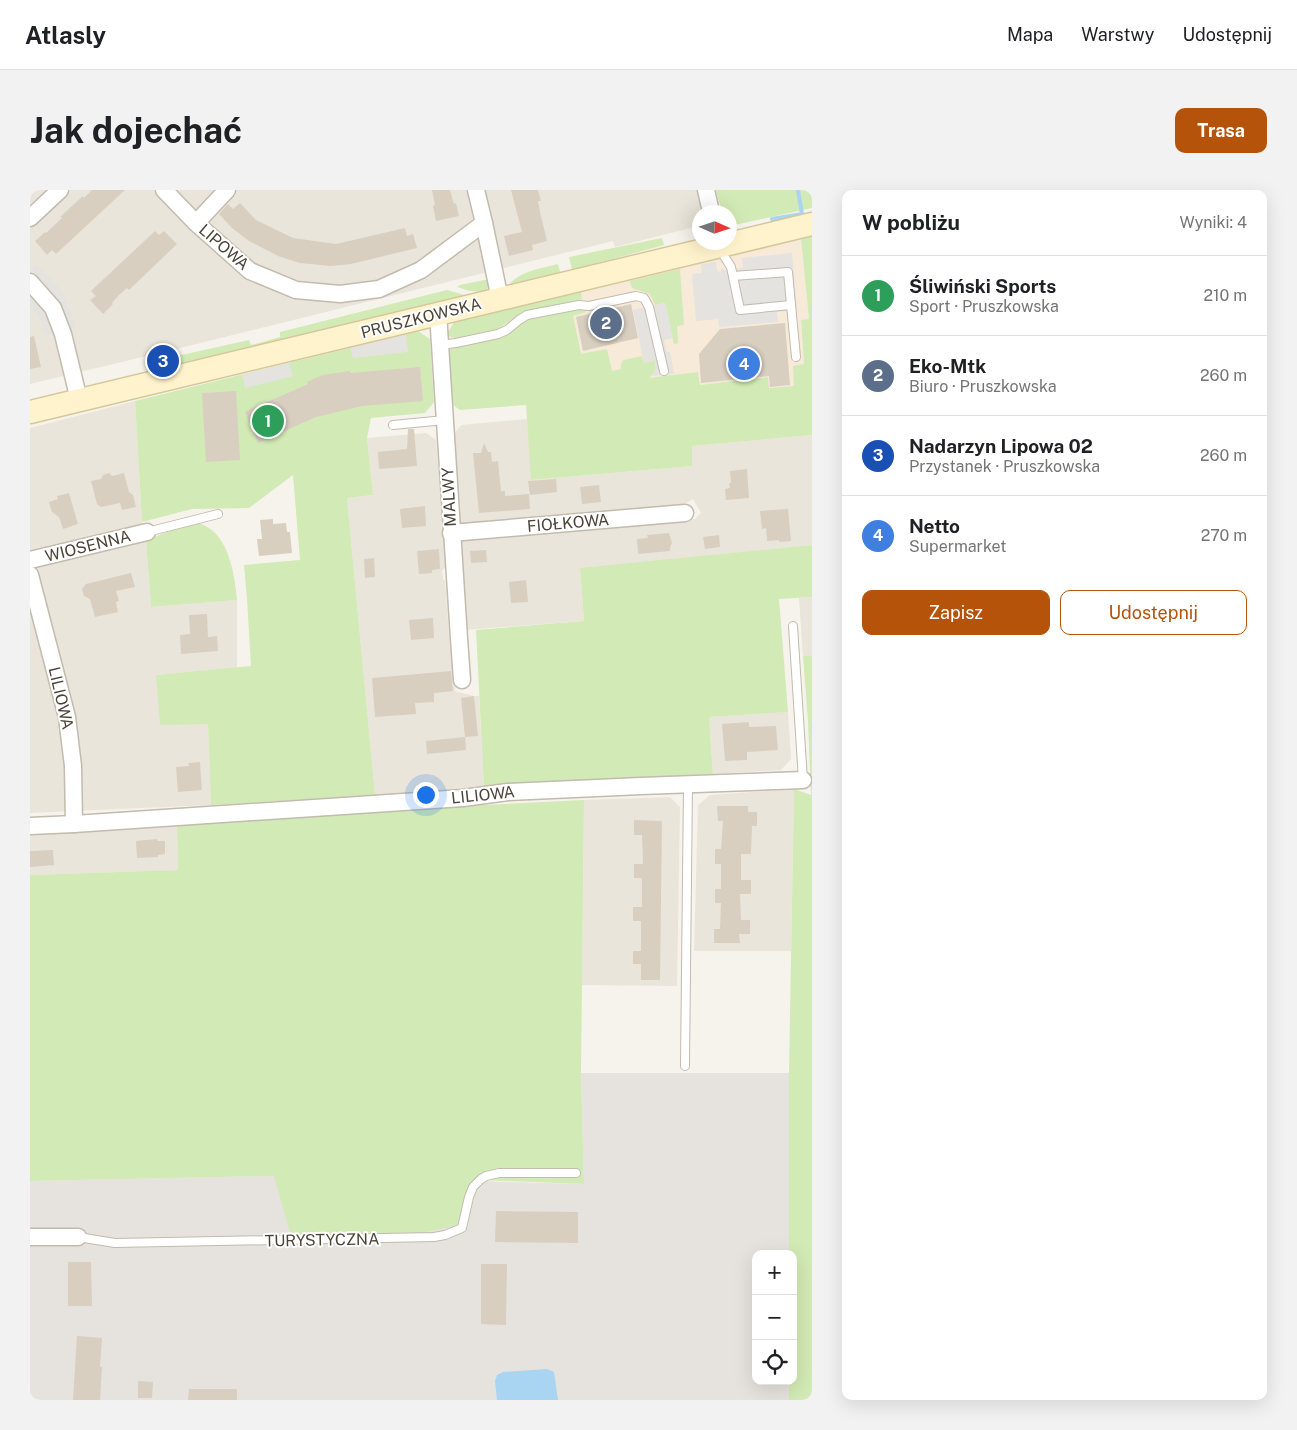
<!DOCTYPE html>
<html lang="pl">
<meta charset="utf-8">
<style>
:root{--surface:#fff;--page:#f2f2f2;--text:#202124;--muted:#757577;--line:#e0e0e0;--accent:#b45309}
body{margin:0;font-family:"Public Sans",sans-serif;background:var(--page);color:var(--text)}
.controls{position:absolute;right:15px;bottom:15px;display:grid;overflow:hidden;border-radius:10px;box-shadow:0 5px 20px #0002}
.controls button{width:45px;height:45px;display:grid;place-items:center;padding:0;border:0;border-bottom:1px solid var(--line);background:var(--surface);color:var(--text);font:25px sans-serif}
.compass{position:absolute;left:662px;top:15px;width:45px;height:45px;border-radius:50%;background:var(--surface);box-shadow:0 5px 20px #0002;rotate:93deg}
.you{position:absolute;left:395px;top:604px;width:18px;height:18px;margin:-12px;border:4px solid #fff;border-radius:50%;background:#1a73e8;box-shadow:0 0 0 8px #1a73e833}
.badge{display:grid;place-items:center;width:32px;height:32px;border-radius:50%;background:var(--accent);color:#fff;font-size:16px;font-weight:700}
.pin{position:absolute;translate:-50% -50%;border:2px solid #fff;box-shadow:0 1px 5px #0006}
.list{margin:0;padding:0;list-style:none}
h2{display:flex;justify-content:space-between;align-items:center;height:65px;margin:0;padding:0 20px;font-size:21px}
h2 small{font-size:16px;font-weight:400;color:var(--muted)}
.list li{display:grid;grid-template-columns:32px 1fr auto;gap:15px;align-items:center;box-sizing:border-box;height:80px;padding:0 20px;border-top:1px solid var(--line)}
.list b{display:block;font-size:19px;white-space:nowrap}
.list p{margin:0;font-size:16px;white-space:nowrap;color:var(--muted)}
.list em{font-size:16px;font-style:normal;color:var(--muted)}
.actions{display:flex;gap:10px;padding:15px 20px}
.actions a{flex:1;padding:11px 0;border:1px solid var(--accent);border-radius:10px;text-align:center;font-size:18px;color:var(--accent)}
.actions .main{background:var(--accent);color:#fff}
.icon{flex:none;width:28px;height:28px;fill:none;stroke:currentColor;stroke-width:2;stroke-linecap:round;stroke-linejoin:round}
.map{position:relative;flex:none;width:782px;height:1210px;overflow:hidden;border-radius:10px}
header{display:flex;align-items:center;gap:30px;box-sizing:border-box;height:70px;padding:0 25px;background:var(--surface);border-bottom:1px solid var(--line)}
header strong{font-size:24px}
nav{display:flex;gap:28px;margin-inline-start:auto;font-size:18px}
.intro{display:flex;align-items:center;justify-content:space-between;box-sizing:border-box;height:120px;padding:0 30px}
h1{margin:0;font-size:35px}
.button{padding:12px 22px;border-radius:10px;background:var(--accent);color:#fff;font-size:18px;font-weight:700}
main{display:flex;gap:30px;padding:0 30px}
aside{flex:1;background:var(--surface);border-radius:10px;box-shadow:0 5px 20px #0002}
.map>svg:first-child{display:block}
.residential{fill:#eae5da}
.commercial{fill:#f7ead8}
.industrial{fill:#e6e2dd}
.green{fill:#d2eab5}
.parking{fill:#e5e3e0}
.water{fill:#a9d4f2}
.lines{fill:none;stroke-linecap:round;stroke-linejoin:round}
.stream{stroke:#a9d4f2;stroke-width:4}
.building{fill:#d8cfc1}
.lane-casing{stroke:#c2bbae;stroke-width:10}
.street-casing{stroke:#c2bbae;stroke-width:19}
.secondary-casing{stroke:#d6c79b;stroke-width:25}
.lane{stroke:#fff;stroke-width:8}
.street{stroke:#fff;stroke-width:16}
.secondary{stroke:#fff3cd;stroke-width:22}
.labels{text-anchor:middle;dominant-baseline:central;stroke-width:4;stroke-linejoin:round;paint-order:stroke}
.street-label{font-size:16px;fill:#4b4439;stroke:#fff}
</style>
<header>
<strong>Atlasly</strong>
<nav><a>Mapa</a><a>Warstwy</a><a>Udostępnij</a></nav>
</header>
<div class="intro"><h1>Jak dojechać</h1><a class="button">Trasa</a></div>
<main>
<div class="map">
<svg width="782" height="1210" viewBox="0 0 782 1210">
<rect width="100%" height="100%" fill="#f6f3ec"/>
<!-- residential -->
<g class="residential">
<polygon points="0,0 668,0 673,22 669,22 669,36 585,57 583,51 146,159 0,194"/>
<polygon points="105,211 112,332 116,350 121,417 207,410 207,478 126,485 178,533 181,615 0,623 0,238"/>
<polygon points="497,229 502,290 662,276 662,256 782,245 782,355 550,379 554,431 434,440 436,434 436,423 432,420 428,351 665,329 671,323 663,309 653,315 429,335 423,245 431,235"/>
<polygon points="396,243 406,250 417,375 412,381 413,389 415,391 420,458 424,464 425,501 444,506 449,506 454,598 345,605 317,308 343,305 337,248"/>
<polygon points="782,407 782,466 773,466 769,408"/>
<polygon points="758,522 761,569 751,580 683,584 679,527"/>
<polygon points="764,599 761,761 664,761 668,615 680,605"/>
<polygon points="640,607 650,617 647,796 552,795 554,610"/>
<polygon points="147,636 148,680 0,685 0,642"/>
</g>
<!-- commercial -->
<polygon class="commercial" points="771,48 779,129 771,130 774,175 764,196 739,198 738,187 670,196 668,182 430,220 422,214 418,146 418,142 425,131 650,79 650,74"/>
<!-- industrial -->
<polygon class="industrial" points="551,883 759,883 759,1064 726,1064 726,1191 759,1191 759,1210 0,1210 0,991 244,986 554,994"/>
<!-- green -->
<g class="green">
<polygon points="686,0 782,0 782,18 700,36 699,22 692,22"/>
<path d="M782,45V245L662,256V276L501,290L496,215L430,220L422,214L419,161L421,159L472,148C482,144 488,135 497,130L555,119L556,122L543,126L551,164L577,159L582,181L591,179V174L593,170L612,166L614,173L625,170L626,180L619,188L668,182L670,195L738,187L739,198L764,196L763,176L774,174L771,130L779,129L771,48Z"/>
<polygon points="632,48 634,55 542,80 539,67"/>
<path d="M528,74L530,82L480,94C490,81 513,78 528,74Z"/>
<polygon points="650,79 654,135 647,136 648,153 644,154 635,113 625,115 620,104 602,98 600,91"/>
<path d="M459,89L460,90L457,100C444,103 439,101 427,97L430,95Z"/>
<polygon points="417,100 445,108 225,162 142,176 141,170 147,169 147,166 219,150 221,155 250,147 250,142"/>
<polygon points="551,102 552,109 492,122 468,139 426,148 418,146 418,142 425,131"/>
<polygon points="388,141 400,149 404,212 395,223 341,228 337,248 343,305 317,308 345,605 181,615 178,534 130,535 126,485 221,476 217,409 214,375 270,370 263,285 219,318 162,319 112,332 105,211"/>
<path d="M164,332C198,338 204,381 207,410L121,417L116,350Z"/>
<polygon points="782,355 782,407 749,409 758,522 679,527 683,584 454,598 446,440 554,431 550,378"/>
<polygon points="773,466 782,466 782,1210 759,1210 759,1191 763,1191 763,1064 759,1064 759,883 764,599 781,605 778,532"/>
<polygon points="554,610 551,883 554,994 450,990 430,1035 374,1046 261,1046 244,986 0,991 0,685 148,680 147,636 434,616"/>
</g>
<!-- parking -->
<g class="parking">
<polygon points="762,63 767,120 747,122 748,132 689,137 688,129 666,131 662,84 672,83 671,74 686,72 687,81 690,82 693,77 694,80 713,78 712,68"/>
<polygon points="6,75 18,86 29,98 37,111 46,137 16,145 8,125 0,116 0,81"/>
<polygon points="635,113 643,148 634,150 637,162 640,162 644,184 621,186 626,180 625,170 614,173 603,120"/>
<polygon points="376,144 378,162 323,168 320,158"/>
<polygon points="259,173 263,186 215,198 212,185"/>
</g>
<!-- water -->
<polygon class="water" points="517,1179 524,1182 528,1210 467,1210 465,1191 467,1185 473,1182"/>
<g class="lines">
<!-- stream -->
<polyline class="stream" points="742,29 772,24 768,0"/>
</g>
<!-- building -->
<g class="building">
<polygon points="62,0 95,0 26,64 22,60 17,65 5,51 15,42 16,43 32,28 30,27 53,6 54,8"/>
<polygon points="402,0 420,0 424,14 426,13 429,26 406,31 403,16 405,15"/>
<polygon points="481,0 508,0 511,11 508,11 510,22 517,51 502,55 503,60 479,66 474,46 492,42"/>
<polygon points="210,13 226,30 263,48 306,54 375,38 377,46 383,44 387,58 321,74 300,76 270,73 248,66 219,51 202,38 189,24 198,14 203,19"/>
<polygon points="125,41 129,45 134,41 147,54 99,100 97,98 89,105 82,113 83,114 73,124 60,110 66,106 61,101"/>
<polygon points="601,114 608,148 553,161 546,127"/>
<polygon points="755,133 760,195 740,197 739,186 671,193 669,164 690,139"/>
<polygon points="4,146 11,177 0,179 0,147"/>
<polygon points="390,177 393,211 332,216 286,227 228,253 215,222 278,194 277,192 292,185 320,181 320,183"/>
<polygon points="206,201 210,270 176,272 172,203"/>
<polygon points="378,239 384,239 387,276 349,279 348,262 377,259"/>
<polygon points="454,253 458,262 461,262 462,272 468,271 471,301 475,301 475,306 499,304 500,319 449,323 443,263 451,263"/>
<polygon points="717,279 719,308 696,310 695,299 700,298 699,293 701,293 700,281"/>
<polygon points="79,283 82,286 94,283 99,302 103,305 106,317 92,320 90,313 71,317 67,314 61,291 71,289 73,285"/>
<polygon points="526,289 527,302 500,305 498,291"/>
<polygon points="569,295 571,312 552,314 550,297"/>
<polygon points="39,303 48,334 33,339 29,327 22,322 19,312 28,309 27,306"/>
<polygon points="395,316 396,336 372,338 370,319"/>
<polygon points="758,319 761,351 749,352 749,350 737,351 736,338 732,339 730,321"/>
<polygon points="243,329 243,334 256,333 257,342 260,342 262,363 229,366 227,349 232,349 230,330"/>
<polygon points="639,343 642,353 640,357 640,361 608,364 607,349 618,348 617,345"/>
<polygon points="689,345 690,357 675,359 673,347"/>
<polygon points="409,359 410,379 402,380 402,383 389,384 387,361"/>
<polygon points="456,360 457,372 441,373 440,361"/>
<polygon points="344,368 345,387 335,388 334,369"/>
<polygon points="101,383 105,397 86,401 89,411 86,412 88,422 65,427 60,409 54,406 52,399 56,394"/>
<polygon points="496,390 498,412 481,413 479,392"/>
<polygon points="177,424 178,447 187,446 188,461 151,464 150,445 160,444 159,425"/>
<polygon points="403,428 404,448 381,450 379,430"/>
<polygon points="421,481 423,501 404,503 404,512 385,513 386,524 345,527 342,488"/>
<polygon points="444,506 448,546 435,547 431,508"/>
<polygon points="719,532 719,537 746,536 748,560 717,562 717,570 695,571 692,534"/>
<polygon points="435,547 436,560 397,564 396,551"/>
<polygon points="170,572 172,600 148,602 146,577 159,576 158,573"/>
<polygon points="687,616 718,616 718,622 727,622 727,636 722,636 721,664 711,664 711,690 721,690 721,704 710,704 711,730 720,730 720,744 709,744 710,753 684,753 684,739 690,739 691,713 685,713 685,699 691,699 691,674 685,674 685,659 691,659 693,631 688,631"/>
<polygon points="604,630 632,631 630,790 611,790 611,774 603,774 603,761 611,761 611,731 603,731 603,717 612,717 612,688 604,688 604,674 613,674 612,645 604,645"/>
<polygon points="127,649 128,651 135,651 135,664 128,665 128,667 107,668 106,651"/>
<polygon points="23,660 24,675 0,677 0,661"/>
<polygon points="466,1021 548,1022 548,1053 465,1052"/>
<polygon points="38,1072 61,1072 62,1116 38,1116"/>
<polygon points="451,1074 477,1074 476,1135 451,1134"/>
<polygon points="47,1146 72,1148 70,1177 72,1177 70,1210 43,1210"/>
<polygon points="108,1191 123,1192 122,1208 108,1208"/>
<polygon points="159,1199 207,1199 207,1210 158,1210"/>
</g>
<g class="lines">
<defs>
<g id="lane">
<polyline points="689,58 701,77 710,120 761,115 758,82 703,86"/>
<polyline points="761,115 766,167"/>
<polyline points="410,155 426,153 468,144 477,140 489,130 497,125 549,115 559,116 606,106 614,108 619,117 634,181"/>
<polyline points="363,235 415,230"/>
<polyline points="117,342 188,324"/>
<polyline points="763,436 773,590"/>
<polyline points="655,876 658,594"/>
<polyline points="48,1047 85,1053 404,1047 415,1045 432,1038 439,1007 443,997 451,989 456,986 469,983 546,983"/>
</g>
<g id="street">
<polyline points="134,0 166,33 220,81 266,100 310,104 349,99 391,80 454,33"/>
<polyline points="446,0 454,33 470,109"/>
<polyline points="676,0 681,22"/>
<polyline points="0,28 30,0"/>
<polyline points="166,33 197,0"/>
<polyline points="0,92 23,118 33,144 49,210"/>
<path d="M408,123C416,246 423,368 432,490"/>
<polyline points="421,343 655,323"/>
<polyline points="0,370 117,342"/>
<polyline points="0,385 37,527 43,576 44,634"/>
<polyline points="0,636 44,634 433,608 478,602 611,596 773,590"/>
<polyline points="0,1047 48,1047"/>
</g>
<polyline id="secondary" points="0,222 782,34"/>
</defs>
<!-- lane casing -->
<use href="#lane" class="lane-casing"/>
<!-- street casing -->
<use href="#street" class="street-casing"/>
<!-- secondary casing -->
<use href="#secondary" class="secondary-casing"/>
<!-- lane -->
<use href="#lane" class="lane"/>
<!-- street -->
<use href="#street" class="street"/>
<!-- secondary -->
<use href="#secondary" class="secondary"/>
</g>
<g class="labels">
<!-- street labels -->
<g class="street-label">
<text transform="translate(194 57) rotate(41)">LIPOWA</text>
<text transform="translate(391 128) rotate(-14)">PRUSZKOWSKA</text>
<text transform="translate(419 307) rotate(-93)">MALWY</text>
<text transform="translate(538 333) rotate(-5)">FIOŁKOWA</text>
<text transform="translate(58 356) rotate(-14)">WIOSENNA</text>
<text transform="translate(31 508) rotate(77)">LILIOWA</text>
<text transform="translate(453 605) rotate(-6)">LILIOWA</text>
<text transform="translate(292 1050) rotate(-1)">TURYSTYCZNA</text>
</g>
</g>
</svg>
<div class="controls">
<button>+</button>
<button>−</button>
<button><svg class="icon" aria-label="locate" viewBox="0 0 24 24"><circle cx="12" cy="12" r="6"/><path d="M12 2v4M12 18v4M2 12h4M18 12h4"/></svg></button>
</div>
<svg class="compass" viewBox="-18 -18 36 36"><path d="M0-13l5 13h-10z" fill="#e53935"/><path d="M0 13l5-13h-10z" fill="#757577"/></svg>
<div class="you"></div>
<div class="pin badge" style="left:238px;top:231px;background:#2e9e5b">1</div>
<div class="pin badge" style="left:576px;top:133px;background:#5c6f8a">2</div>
<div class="pin badge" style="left:133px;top:171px;background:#1a4fb4">3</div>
<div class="pin badge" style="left:714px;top:174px;background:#3f7fe0">4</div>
</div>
<aside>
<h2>W pobliżu<small>Wyniki: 4</small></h2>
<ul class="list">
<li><span class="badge" style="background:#2e9e5b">1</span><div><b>Śliwiński Sports</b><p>Sport · Pruszkowska</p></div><em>210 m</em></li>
<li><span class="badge" style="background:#5c6f8a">2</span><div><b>Eko-Mtk</b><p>Biuro · Pruszkowska</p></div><em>260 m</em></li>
<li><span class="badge" style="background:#1a4fb4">3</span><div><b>Nadarzyn Lipowa 02</b><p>Przystanek · Pruszkowska</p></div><em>260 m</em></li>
<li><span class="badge" style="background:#3f7fe0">4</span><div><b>Netto</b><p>Supermarket</p></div><em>270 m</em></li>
</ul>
<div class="actions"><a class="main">Zapisz</a><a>Udostępnij</a></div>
</aside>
</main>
